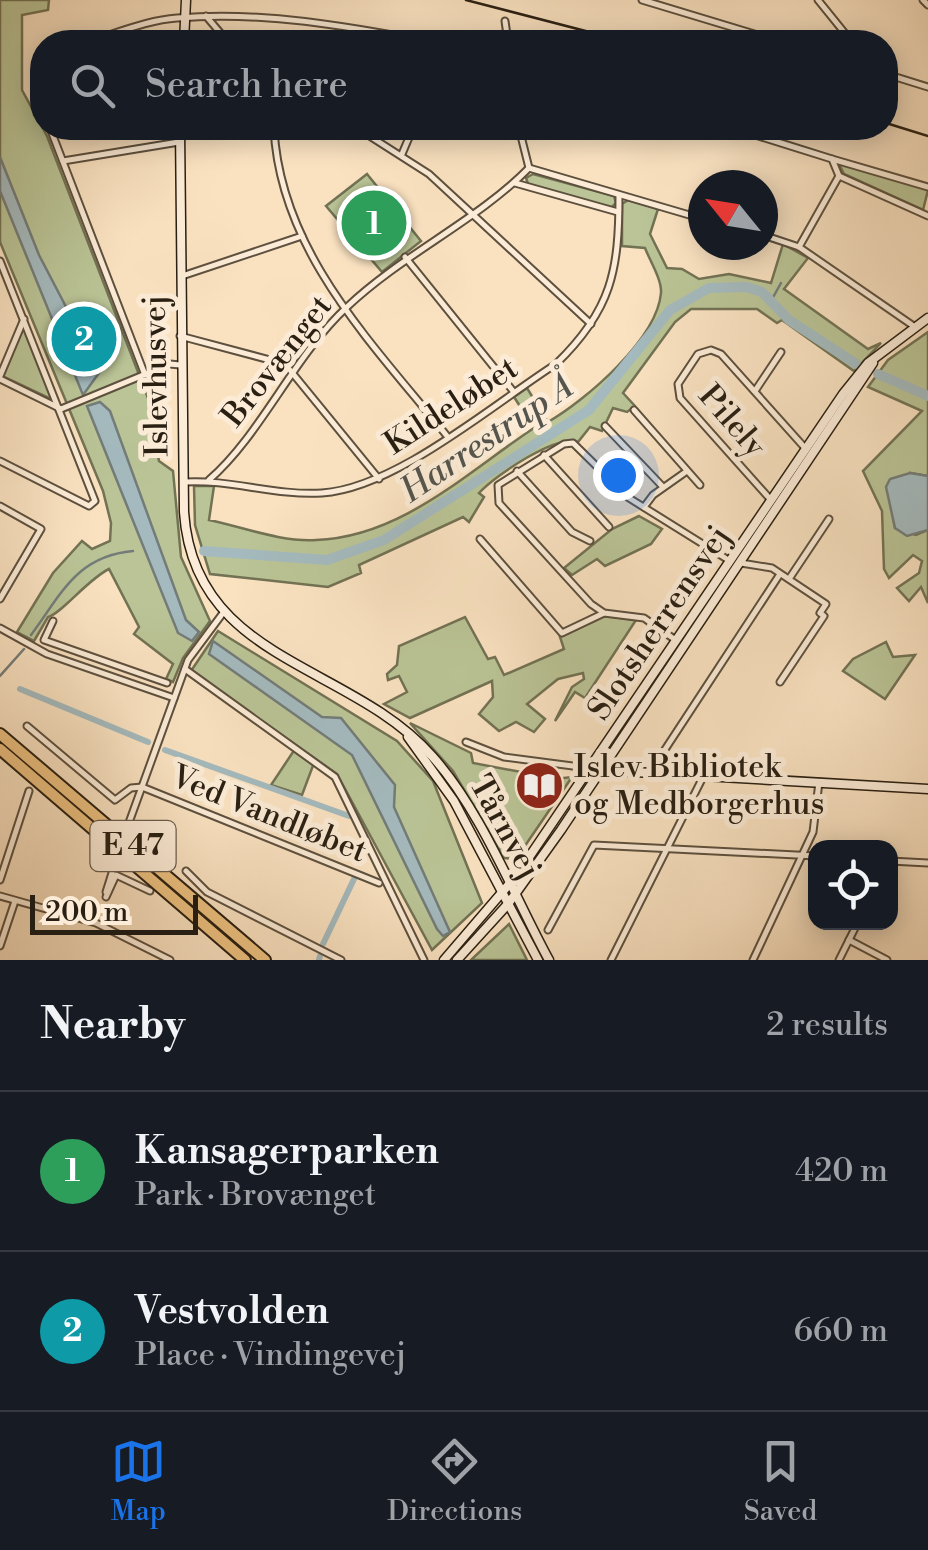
<!DOCTYPE html>
<meta charset="utf-8">
<style>
:root{--surface:#171b24;--page:#242831;--text:#f1f3f6;--muted:#9ea1a6;--line:#363941;--accent:#1a73e8}
body{margin:0;font-family:"Libre Bodoni",serif;background:var(--page);color:var(--text)}
.controls{position:absolute;right:30px;bottom:30px;display:grid;overflow:hidden;border-radius:20px;box-shadow:0 5px 25px #0003}
.controls button{width:90px;height:90px;display:grid;place-items:center;padding:0;border:0;border-bottom:2px solid var(--line);background:var(--surface);color:var(--text);font:50px sans-serif}
.compass{position:absolute;left:688px;top:170px;width:90px;height:90px;border-radius:50%;background:var(--surface);box-shadow:0 5px 25px #0003;rotate:300deg}
.scale{position:absolute;left:30px;bottom:25px;width:168px;box-sizing:border-box;padding-left:10px;border:5px solid #291f12;border-top:0;font-size:28px;line-height:35px;white-space:nowrap;color:#291f12;-webkit-text-stroke:8px #fcecd7;paint-order:stroke}
.you{position:absolute;left:618px;top:475px;width:35px;height:35px;margin:-25px;border:8px solid #fff;border-radius:50%;background:#1a73e8;box-shadow:0 0 0 15px #1a73e833}
.badge{display:grid;place-items:center;width:65px;height:65px;border-radius:50%;background:var(--accent);color:#fff;font-size:32px;font-weight:700}
.pin{position:absolute;translate:-50% -50%;border:5px solid #fff;box-shadow:0 2px 10px #0006}
.list{margin:0;padding:0;list-style:none}
h2{display:flex;justify-content:space-between;align-items:center;height:130px;margin:0;padding:0 40px;font-size:42px}
h2 small{font-size:32px;font-weight:400;color:var(--muted)}
.list li{display:grid;grid-template-columns:65px 1fr auto;gap:30px;align-items:center;box-sizing:border-box;height:160px;padding:0 40px;border-top:2px solid var(--line)}
.list b{display:block;font-size:38px;white-space:nowrap}
.list p{margin:0;font-size:32px;white-space:nowrap;color:var(--muted)}
.list em{font-size:32px;font-style:normal;color:var(--muted)}
.icon{flex:none;width:55px;height:55px;fill:none;stroke:currentColor;stroke-width:2;stroke-linecap:round;stroke-linejoin:round}
.map{position:relative;flex:none;width:928px;height:960px;overflow:hidden}
.search{position:absolute;background:var(--surface);box-shadow:0 5px 25px #0003;left:30px;right:30px;top:30px;height:110px;display:flex;align-items:center;gap:25px;box-sizing:border-box;padding:0 35px;border-radius:40px;color:var(--muted);font-size:38px}
.sheet{height:450px;background:var(--surface)}
nav{display:flex;justify-content:space-around;align-items:center;box-sizing:border-box;height:140px;border-top:2px solid var(--line);background:var(--surface);font-size:28px;color:var(--muted)}
nav a{display:grid;justify-items:center;gap:5px}
nav .on{color:var(--accent)}
.map>svg:first-child{display:block}
.green{fill:#bac496;stroke:#727254;stroke-width:2.5}
.water{fill:#a4babe;stroke:#737c79;stroke-width:2.5}
.lines{fill:none;stroke-linecap:round;stroke-linejoin:round}
.stream{stroke:#737c79;stroke-width:2.5}
.canal{stroke:#a4babe;stroke-width:6}
.river{stroke:#a4babe;stroke-width:10}
.street-casing{stroke:#5d503e;stroke-width:9}
.secondary-casing{stroke:#291f12;stroke-width:11}
.highway-casing{stroke:#291f12;stroke-width:14}
.street{stroke:#fcecd7;stroke-width:5}
.secondary{stroke:#fcecd7;stroke-width:8}
.highway{stroke:#edc180;stroke-width:10}
.tram{stroke:#291f12;stroke-width:2.5}
.labels{text-anchor:middle;dominant-baseline:central;stroke-width:10;stroke-linejoin:round;paint-order:stroke}
.shield{fill:#fcecd7;stroke:#685c4d;stroke-width:2.5}
.shield-label{font-size:30px;font-weight:bold;fill:#291f12}
.street-label{font-size:32px;fill:#291f12;stroke:#fcecd7}
.poi-label{font-size:32px;fill:#291f12;stroke:#fcecd7;text-anchor:start}
.water-label{font-size:35px;font-style:italic;fill:#54554e;stroke:#fcecd7}
</style>
<div class="map">
<svg width="928" height="960" viewBox="0 0 928 960">
<rect width="100%" height="100%" fill="#fae2c1"/>
<filter id="stains"><feTurbulence type="fractalNoise" baseFrequency=".002" numOctaves="4"/><feColorMatrix values="0 0 0 0 .2 0 0 0 0 .09 0 0 0 0 .02 0 0 0 .5 -.17"/></filter>
<radialGradient id="worn" r=".72"><stop offset=".6" stop-color="#630" stop-opacity="0"/><stop offset="1" stop-color="#630" stop-opacity=".3"/></radialGradient>
<!-- green -->
<g class="green">
<path d="M0,0H49L48,10L22,15V90L47,136L148,398L159,461L173,471L181,557L210,621L183,658L173,682L166,679L173,664L134,634L139,627L109,569C88,579 61,614 48,617L34,641L17,632L53,573L82,541L92,549L110,541L111,523L103,491L0,242Z"/>
<polygon points="837,160 928,190 923,210 844,174"/>
<polygon points="367,174 421,241 382,272 326,206"/>
<polygon points="533,174 614,196 616,203 611,208 528,184 526,178"/>
<path d="M628,200L658,209L650,234L667,268L682,269L699,279L729,274L771,283L783,244L808,258L784,289L868,349L881,343L854,371L782,320L777,323L757,309H691L675,322L623,393L635,406L627,412L613,408L602,431L590,427L578,442C556,434 496,475 479,493L484,497L469,522L463,517L359,565L361,573L328,587L210,574L195,525L194,486H214L209,520C243,527 280,542 316,540C401,537 466,473 534,428L514,397L527,388L548,422C586,400 657,339 661,293C662,280 650,261 645,248L622,246V204Z"/>
<polygon points="22,323 53,400 2,376"/>
<polygon points="928,332 928,476 910,473 893,518 895,528 916,535 928,530 928,603 921,587 909,601 897,588 919,573 922,561 913,555 889,578 884,569 882,511 863,471 922,411 868,387 888,360"/>
<polygon points="639,516 662,529 651,544 605,566 597,559 572,575 564,568 612,529"/>
<polygon points="605,616 636,620 585,698 575,692 555,721 572,687 584,679 583,673 558,679 527,704 545,719 534,732 516,722 499,731 479,714 493,697 492,681 410,718 384,704 407,692 399,676 388,680 387,674 397,665 399,646 465,617 488,659 495,657 504,675 564,649 560,637"/>
<polygon points="218,631 397,741 433,781 482,903 432,950 337,774 191,671"/>
<polygon points="886,642 893,657 915,655 885,699 843,671 853,659"/>
<polygon points="410,723 471,753 473,763 521,772 539,767 521,781 538,804 552,794 556,779 572,777 516,859 504,858 453,771"/>
<polygon points="295,749 314,763 302,795 271,785"/>
<polygon points="509,924 527,960 471,960"/>
</g>
<!-- water -->
<g class="water">
<polygon points="0,157 39,255 76,326 89,331 104,366 83,395 0,191"/>
<polygon points="100,402 110,411 186,620 199,632 192,641 178,633 87,406"/>
<polygon points="910,473 928,476 928,530 907,536 895,528 886,487 890,479"/>
<polygon points="213,641 322,717 341,718 395,785 394,807 450,932 443,936 437,929 352,755 209,654"/>
</g>
<g class="lines">
<!-- stream -->
<g class="stream">
<polyline points="771,301 781,283"/>
<path d="M31,635C62,593 77,556 133,551"/>
<polyline points="0,676 24,649"/>
</g>
<!-- canal -->
<g class="canal">
<polyline points="20,689 148,742"/>
<polyline points="165,750 349,816"/>
<polyline points="323,944 354,879"/>
<polyline points="319,960 320,956"/>
</g>
<!-- river -->
<g class="river">
<polyline points="878,374 928,396"/>
<polyline points="204,551 327,560 384,540 589,410 670,310 709,288 746,287 762,292 789,320 856,364"/>
</g>
<defs>
<g id="street">
<polyline points="642,0 781,42"/>
<polyline points="818,0 852,42"/>
<polyline points="923,0 928,5"/>
<polyline points="206,16 228,42"/>
<polyline points="505,21 508,42"/>
<path d="M86,42C115,34 147,20 177,18C264,11 346,26 432,42"/>
<polyline points="886,74 928,87"/>
<polyline points="50,128 145,375"/>
<path d="M274,128C280,252 373,344 447,436"/>
<polyline points="357,128 429,174 591,324"/>
<polyline points="519,128 529,168 703,219"/>
<polyline points="733,128 832,159 839,176 928,216"/>
<polyline points="402,154 413,128"/>
<polyline points="832,159 928,187"/>
<polyline points="63,161 179,142"/>
<polyline points="515,183 618,212"/>
<polyline points="763,235 799,247 915,327"/>
<polyline points="799,247 839,176"/>
<polyline points="405,257 513,391"/>
<polyline points="0,261 95,501 89,506 0,461"/>
<polyline points="182,276 302,236"/>
<polyline points="180,336 285,364 379,479"/>
<polyline points="0,376 24,319"/>
<polyline points="0,379 61,409 170,364 180,365"/>
<polyline points="755,391 781,352"/>
<polyline points="634,410 700,485"/>
<polyline points="605,426 663,487"/>
<polyline points="544,455 609,527"/>
<polyline points="517,471 572,532 590,541"/>
<path d="M209,480C261,435 293,357 347,307C403,254 478,220 529,168"/>
<path d="M184,482C230,479 275,496 322,493C396,488 492,405 556,364C612,310 619,270 619,195"/>
<polyline points="771,500 680,398 678,384 698,354 711,350 721,354 805,448"/>
<polyline points="0,506 41,529 0,599"/>
<polyline points="644,507 653,495 687,471"/>
<polyline points="480,539 562,633 604,613"/>
<polyline points="741,563 772,568 826,604 820,613 824,616 780,682"/>
<polyline points="789,579 829,519"/>
<polyline points="53,621 44,640 167,683"/>
<polyline points="0,628 47,654 174,698"/>
<polyline points="677,641 644,618 604,613 591,604 499,503 498,485 564,444 573,443 629,498 730,561"/>
<polyline points="185,669 335,777 424,960"/>
<polyline points="27,726 115,800 131,788 142,787"/>
<polyline points="466,742 504,757 588,768"/>
<polyline points="664,751 780,574"/>
<polyline points="142,787 379,883"/>
<polyline points="127,828 188,660 223,613"/>
<polyline points="890,861 928,863"/>
<polyline points="186,871 207,892 341,960"/>
<polyline points="0,880 29,791"/>
<polyline points="106,892 116,860"/>
<polyline points="0,896 96,923 170,960"/>
<polyline points="106,897 116,875 150,891"/>
<polyline points="548,930 594,845 816,856"/>
<polyline points="849,940 887,960"/>
<polyline points="0,946 15,901"/>
<polyline points="611,960 703,777"/>
<polyline points="753,960 813,832 819,782"/>
<polyline points="839,960 858,922"/>
</g>
<g id="secondary">
<polyline points="184,42 186,0"/>
<path d="M180,128L184,512C194,662 350,663 432,756C481,810 514,896 549,960"/>
<polyline points="408,737 454,801 538,960"/>
<polyline points="600,770 928,789"/>
<polyline points="444,960 517,875 843,394 868,363 928,318"/>
<polyline points="457,960 508,904 561,830 873,363"/>
</g>
<g id="highway">
<polyline points="0,734 265,960"/>
<polyline points="0,749 245,960"/>
</g>
</defs>
<!-- street casing -->
<use href="#street" class="street-casing"/>
<!-- secondary casing -->
<use href="#secondary" class="secondary-casing"/>
<!-- highway casing -->
<use href="#highway" class="highway-casing"/>
<!-- street -->
<use href="#street" class="street"/>
<!-- secondary -->
<use href="#secondary" class="secondary"/>
<!-- highway -->
<use href="#highway" class="highway"/>
<!-- tram -->
<g class="tram">
<polyline points="466,0 628,42"/>
<polyline points="886,123 928,136"/>
</g>
</g>
<!-- icons -->
<defs>
<symbol id="library-disc" viewBox="-11 -11 22 22"><circle r="9.5" fill="#8f2418" stroke="#fcecd7"/><path d="M-6-4Q-3-5.5-.7-3.5V5Q-3 3-6 4ZM6-4Q3-5.5 .7-3.5V5Q3 3 6 4Z" fill="#fff"/></symbol>
</defs>
<g fill-rule="evenodd">
<use href="#library-disc" x="512" y="758" width="55" height="55"/>
</g>
<g class="labels">
<!-- shield labels -->
<rect class="shield" x="90.5" y="821" width="85" height="50" rx="8"/>
<g class="shield-label">
<text x="133" y="846">E 47</text>
</g>
<!-- street labels -->
<g class="street-label">
<text transform="translate(277 361) rotate(-52)">Brovænget</text>
<text transform="translate(156 376) rotate(-91)">Islevhusvej</text>
<text transform="translate(451 406) rotate(-33)">Kildeløbet</text>
<text transform="translate(732 421) rotate(49)">Pilely</text>
<text transform="translate(659 623) rotate(-56)">Slotsherrensvej</text>
<text transform="translate(269 814) rotate(22)">Ved Vandløbet</text>
<text transform="translate(505 827) rotate(61)">Tårnvej</text>
</g>
<!-- poi labels -->
<g class="poi-label">
<text x="574" y="767">Islev Bibliotek<tspan x="574" dy="37">og Medborgerhus</tspan></text>
</g>
<!-- water labels -->
<g class="water-label">
<text transform="translate(487 439) rotate(-34)">Harrestrup Å</text>
</g>
</g>
<rect width="100%" height="100%" filter="url(#stains)"/>
<rect width="100%" height="100%" fill="url(#worn)"/>
</svg>
<div class="controls">
<button><svg class="icon" aria-label="locate" viewBox="0 0 24 24"><circle cx="12" cy="12" r="6"/><path d="M12 2v4M12 18v4M2 12h4M18 12h4"/></svg></button>
</div>
<svg class="compass" viewBox="-18 -18 36 36"><path d="M0-13l5 13h-10z" fill="#e53935"/><path d="M0 13l5-13h-10z" fill="#9ea1a6"/></svg>
<div class="scale">200 m</div>
<div class="you"></div>
<div class="pin badge" style="left:374px;top:223px;background:#2e9e5b">1</div>
<div class="pin badge" style="left:84px;top:339px;background:#0f9aa8">2</div>
<div class="search"><svg class="icon" aria-label="search" viewBox="0 0 24 24"><circle cx="10" cy="10" r="6"/><path d="M15 15l6 6"/></svg>Search here</div>
</div>
<section class="sheet">
<h2>Nearby<small>2 results</small></h2>
<ul class="list">
<li><span class="badge" style="background:#2e9e5b">1</span><div><b>Kansagerparken</b><p>Park · Brovænget</p></div><em>420 m</em></li>
<li><span class="badge" style="background:#0f9aa8">2</span><div><b>Vestvolden</b><p>Place · Vindingevej</p></div><em>660 m</em></li>
</ul>
</section>
<nav>
<a class="on"><svg class="icon" aria-label="map" viewBox="0 0 24 24"><path d="M3 6l6-2 6 2 6-2v14l-6 2-6-2-6 2zM9 4v14M15 6v14"/></svg>Map</a>
<a><svg class="icon" aria-label="directions" viewBox="0 0 24 24"><path d="M12 3l9 9-9 9-9-9zM9 14v-3h6M13 9l2 2-2 2"/></svg>Directions</a>
<a><svg class="icon" aria-label="saved" viewBox="0 0 24 24"><path d="M7 4h10v16l-5-4-5 4z"/></svg>Saved</a>
</nav>
